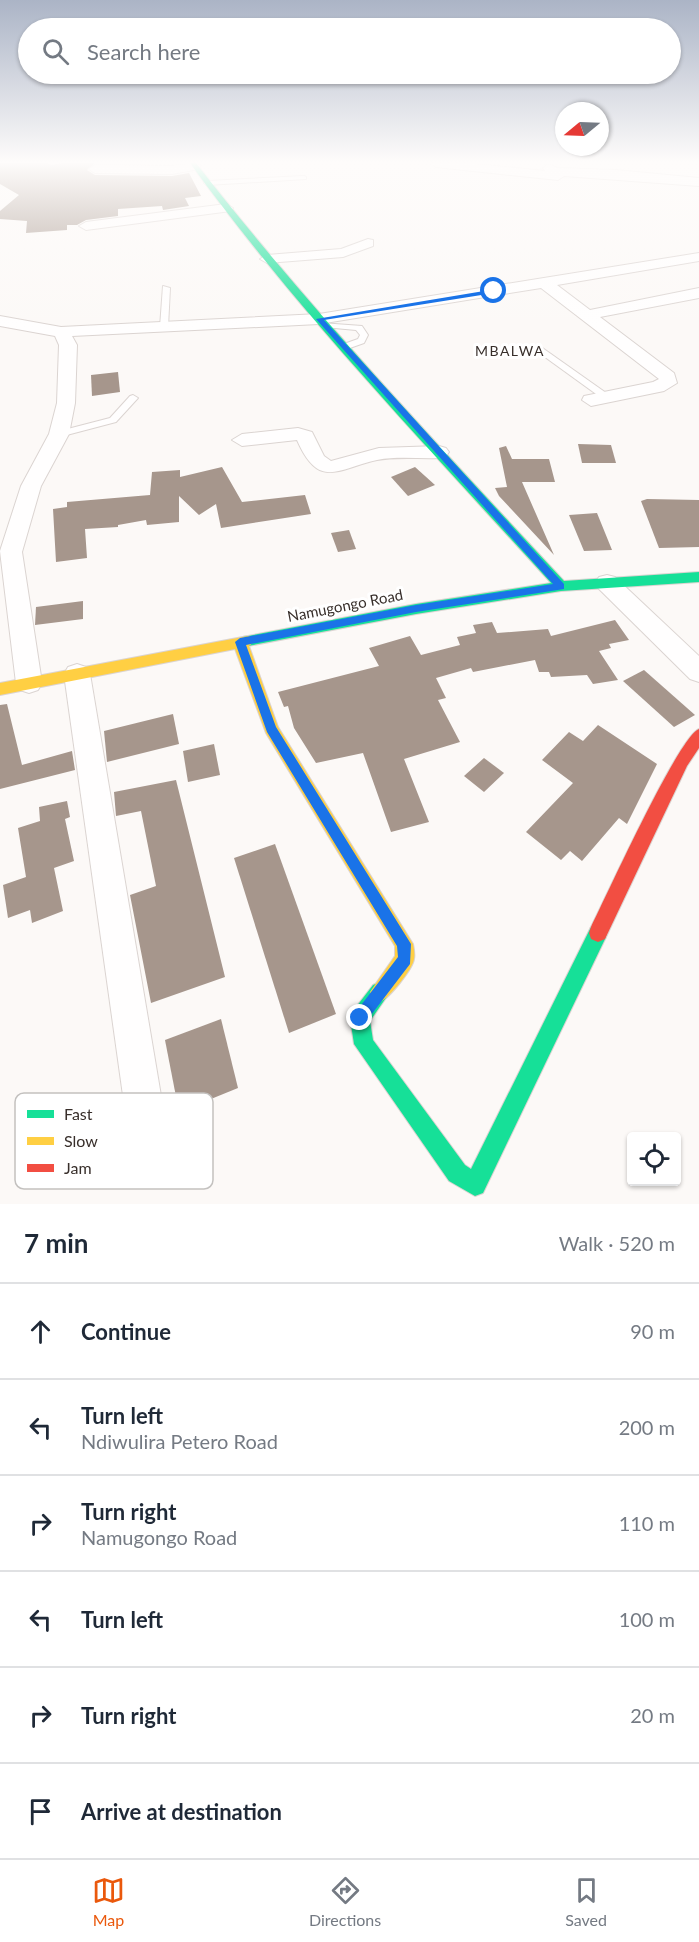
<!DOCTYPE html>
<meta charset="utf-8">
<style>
:root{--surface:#fff;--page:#f2f2f3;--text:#1f2937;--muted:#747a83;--line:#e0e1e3;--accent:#ea580c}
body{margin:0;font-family:Lato,sans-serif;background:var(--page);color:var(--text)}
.controls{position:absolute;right:18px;bottom:18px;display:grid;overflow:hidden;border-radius:6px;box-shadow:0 2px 4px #0004}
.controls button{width:54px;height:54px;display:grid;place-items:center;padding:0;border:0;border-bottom:2px solid var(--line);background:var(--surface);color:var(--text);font:30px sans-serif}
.compass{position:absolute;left:555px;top:102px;width:54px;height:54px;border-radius:50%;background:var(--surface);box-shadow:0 2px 4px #0004;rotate:251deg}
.stop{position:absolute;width:18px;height:18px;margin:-14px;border:4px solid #1a73e8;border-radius:50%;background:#fff}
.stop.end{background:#1a73e8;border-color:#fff;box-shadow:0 2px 6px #0008}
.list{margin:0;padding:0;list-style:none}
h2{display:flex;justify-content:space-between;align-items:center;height:78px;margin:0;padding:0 24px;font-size:26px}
h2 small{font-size:20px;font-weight:400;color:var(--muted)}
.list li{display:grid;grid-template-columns:39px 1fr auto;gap:18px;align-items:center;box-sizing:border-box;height:96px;padding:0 24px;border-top:2px solid var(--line)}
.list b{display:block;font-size:22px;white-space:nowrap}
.list p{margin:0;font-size:20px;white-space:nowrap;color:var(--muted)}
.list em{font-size:20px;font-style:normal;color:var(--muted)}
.icon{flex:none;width:33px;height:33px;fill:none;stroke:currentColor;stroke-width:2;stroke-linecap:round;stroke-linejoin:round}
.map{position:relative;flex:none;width:699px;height:1204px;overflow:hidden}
.search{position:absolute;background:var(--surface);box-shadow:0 2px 4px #0004;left:18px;right:18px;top:18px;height:66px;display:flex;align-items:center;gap:15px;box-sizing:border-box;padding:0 21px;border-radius:33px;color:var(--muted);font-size:22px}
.sheet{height:654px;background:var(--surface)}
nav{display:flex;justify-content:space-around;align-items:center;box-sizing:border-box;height:84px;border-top:2px solid var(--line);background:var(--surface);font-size:16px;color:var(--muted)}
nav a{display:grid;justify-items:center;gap:3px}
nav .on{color:var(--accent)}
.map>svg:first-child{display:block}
.building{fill:#a6968c}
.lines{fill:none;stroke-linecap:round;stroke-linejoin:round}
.lane-casing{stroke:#dbd4d1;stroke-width:2}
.street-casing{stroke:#dbd4d1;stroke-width:2}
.fast-casing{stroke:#dbd4d1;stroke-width:2}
.slow-casing{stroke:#dbd4d1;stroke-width:2}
.jam-casing{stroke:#dbd4d1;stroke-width:2}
.lane{fill:#fffefe;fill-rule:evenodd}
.street{fill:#fffefe;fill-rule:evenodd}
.fast{fill:#16e098;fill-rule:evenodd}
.slow{fill:#ffcf43;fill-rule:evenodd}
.jam{fill:#f24e42;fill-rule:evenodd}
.route{fill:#1a73e8}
.labels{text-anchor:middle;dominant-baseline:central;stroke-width:6;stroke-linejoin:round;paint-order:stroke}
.far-neighbourhood-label{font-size:14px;letter-spacing:1.5px;fill:#382f2b;stroke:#fff}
.street-label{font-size:15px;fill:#382f2b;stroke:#fff}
.key{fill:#fff;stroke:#c3c1bf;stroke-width:1.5}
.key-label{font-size:16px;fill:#382f2b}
</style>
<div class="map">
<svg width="699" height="1204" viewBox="0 0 699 1204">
<rect width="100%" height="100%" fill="#fcf9f7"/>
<!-- building -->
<g class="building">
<polygon points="0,163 48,163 51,165 62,163 173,163 95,163 87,170 95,175 172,176 189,173 201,196 185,198 189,206 163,210 162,206 118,209 118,216 86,220 77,225 67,225 67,230 26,233 27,221 0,219 0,211 19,195 0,184"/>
<polygon points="118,372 120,392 92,396 91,375"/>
<polygon points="578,444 611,445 616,463 582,463"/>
<polygon points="506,446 512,459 549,459 555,482 522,482 554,555 499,496 495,488 507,487 499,448"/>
<polygon points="222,467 242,502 305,495 311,514 221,528 216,504 199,515 179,496 179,522 147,525 146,520 118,525 118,527 85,529 87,558 56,562 53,509 67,507 67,502 150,495 152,472 180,470 180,477"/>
<polygon points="415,467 435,485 408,496 391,477"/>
<polygon points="647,499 699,500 699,547 659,548 641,501"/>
<polygon points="597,513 612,550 584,551 569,515"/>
<polygon points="349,530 356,549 338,552 331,533"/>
<polygon points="83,601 83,619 35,625 36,607"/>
<polygon points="615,620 629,640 609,644 611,648 599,651 618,680 593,684 587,675 551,677 549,672 539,672 535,660 473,672 471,668 436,678 446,698 438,700 460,742 404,759 429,822 391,832 363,753 316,763 294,728 288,706 284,707 278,692 379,666 369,648 410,636 421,655 460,645 457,637 476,633 473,625 492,622 497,633 548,629 551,636"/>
<polygon points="644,670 695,715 674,727 623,681"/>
<polygon points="7,704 22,765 72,751 75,770 0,789 0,705"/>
<polygon points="173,714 179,744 107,762 104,731"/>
<polygon points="598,725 657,764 627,824 619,818 582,861 570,851 561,860 526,832 573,783 542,760 569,732 583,741"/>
<polygon points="214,744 220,775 188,782 183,751"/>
<polygon points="484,758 504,773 484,792 464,776"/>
<polygon points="176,780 225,977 151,1003 130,895 156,886 141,811 116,816 114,792"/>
<polygon points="67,801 70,817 65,819 74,861 54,868 63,911 32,923 30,910 8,918 3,885 26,877 18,828 40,821 39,807"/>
<polygon points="275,844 336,1014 289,1033 234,858"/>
<polygon points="221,1019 238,1088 179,1112 165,1040"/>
</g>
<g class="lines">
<defs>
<g id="lane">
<polygon points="304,176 306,177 306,179 207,185 204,183 207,181"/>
<polygon points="163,286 170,288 168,327 164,329 160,327"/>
<polygon points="321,323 362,326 368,335 364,343 347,349 341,349 341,345 358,339 360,335 356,330 324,327 321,327"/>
<polygon points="541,347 609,395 609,399 603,399 538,352 537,350"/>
<polygon points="133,395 138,398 116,422 59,437 54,434 56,432 110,418 130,396"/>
</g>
<g id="street">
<polygon points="196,163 201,166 199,169 172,174 95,173 89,169 95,165 172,166"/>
<polygon points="430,163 466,163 545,171 543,168 549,164 557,168 616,170 699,178 699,186 564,176 558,180 436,167"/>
<polygon points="226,204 233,208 231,211 86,230 79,226 86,222"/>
<polygon points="368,239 373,240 373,246 343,257 267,263 260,259 267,255 341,249"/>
<polygon points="699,253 699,261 557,285 590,310 699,288 699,298 600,317 674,373 677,383 664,391 591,406 582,400 584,396 653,382 659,379 541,288 319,324 72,336 77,345 75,403 69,434 41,486 22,552 42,683 38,690 29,693 20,690 16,683 0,551 21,486 49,434 57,403 59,345 55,336 0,326 0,316 61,327 319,314"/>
<path d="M298,428L312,432L324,456L331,461L379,448L439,446L446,448L449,452L446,456L439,458C419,459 397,456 377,460C337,469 319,490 297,440L242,446L232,440L242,434Z"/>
<polygon points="607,575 615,577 699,656 699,682 690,679 599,589 595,583 599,577"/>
<polygon points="77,664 86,667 90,674 173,1167 167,1181 153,1187 139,1181 133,1167 64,674 68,667"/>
</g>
<g id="fast">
<path d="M190,163H196C310,310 438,445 564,581L699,572V582L561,591L416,614L248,646L243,645L241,641L243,637L248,636L416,604L551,583C427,446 298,312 190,163Z"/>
<polygon points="598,924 605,927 607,933 605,939 483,1193 475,1196 449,1181 354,1044 350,1018 353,1011 373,985 380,982 387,985 390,992 370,1021 373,1040 465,1165 471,1169 591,927"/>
</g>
<path id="slow" d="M248,636L253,637L255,641L249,646L278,727L413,944C414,949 415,955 414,959C413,969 389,998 380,1002L373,999L370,992L395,956V946L266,733L235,649L0,695V683Z"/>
<path id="jam" d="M699,729V748L687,766L605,939L598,942L591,939L589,933L591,927C606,897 679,736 699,729Z"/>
</defs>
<!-- lane casing -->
<use href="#lane" class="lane-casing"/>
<!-- street casing -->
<use href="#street" class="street-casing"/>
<!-- fast casing -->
<use href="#fast" class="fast-casing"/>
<!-- slow casing -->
<use href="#slow" class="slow-casing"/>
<!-- jam casing -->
<use href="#jam" class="jam-casing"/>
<!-- lane -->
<use href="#lane" class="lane"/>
<!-- street -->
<use href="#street" class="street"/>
<!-- fast -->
<use href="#fast" class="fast"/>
<!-- slow -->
<use href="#slow" class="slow"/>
<!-- jam -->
<use href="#jam" class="jam"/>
</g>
<!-- sky -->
<linearGradient id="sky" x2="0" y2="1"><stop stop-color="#abb4c6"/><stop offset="0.49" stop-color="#fefcfb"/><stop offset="1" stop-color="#fefcfb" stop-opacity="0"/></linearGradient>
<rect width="699" height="331" fill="url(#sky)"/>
<!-- route -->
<polygon class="route" points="496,289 494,293 324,320 564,584 564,589 416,612 246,645 276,727 411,944 410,964 365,1023 360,1025 355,1023 353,1018 355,1013 398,957 397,946 267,732 235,642 240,638 416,605 553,584 316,319"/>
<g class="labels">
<!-- far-neighbourhood labels -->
<g class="far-neighbourhood-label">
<text x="510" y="350">MBALWA</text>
</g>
<!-- street labels -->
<g class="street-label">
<text transform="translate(345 605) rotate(-11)">Namugongo Road</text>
</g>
</g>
<!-- legend -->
<rect x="15" y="1093" width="198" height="96" rx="9" class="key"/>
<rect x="27" y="1110" width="27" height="8" fill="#16e098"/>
<rect x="27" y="1137" width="27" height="8" fill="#ffcf43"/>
<rect x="27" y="1164" width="27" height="8" fill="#f24e42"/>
<g class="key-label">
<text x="64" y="1120">Fast</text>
<text x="64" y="1147">Slow</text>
<text x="64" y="1174">Jam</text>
</g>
</svg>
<div class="controls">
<button><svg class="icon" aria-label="locate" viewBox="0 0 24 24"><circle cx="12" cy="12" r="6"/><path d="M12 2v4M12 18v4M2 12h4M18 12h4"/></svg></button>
</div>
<svg class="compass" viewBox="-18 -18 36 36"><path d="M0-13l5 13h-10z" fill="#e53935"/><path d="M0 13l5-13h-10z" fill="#747a83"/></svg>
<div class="stop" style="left:494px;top:291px"></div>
<div class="stop end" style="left:360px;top:1018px"></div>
<div class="search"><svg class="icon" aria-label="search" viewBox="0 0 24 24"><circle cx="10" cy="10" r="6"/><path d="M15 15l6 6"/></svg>Search here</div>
</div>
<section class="sheet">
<h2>7 min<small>Walk · 520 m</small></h2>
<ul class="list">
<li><svg class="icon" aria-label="ahead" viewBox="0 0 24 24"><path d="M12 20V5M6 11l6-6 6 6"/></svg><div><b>Continue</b></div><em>90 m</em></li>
<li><svg class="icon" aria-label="left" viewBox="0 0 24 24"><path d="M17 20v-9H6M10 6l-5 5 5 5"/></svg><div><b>Turn left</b><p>Ndiwulira Petero Road</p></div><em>200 m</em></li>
<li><svg class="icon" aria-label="right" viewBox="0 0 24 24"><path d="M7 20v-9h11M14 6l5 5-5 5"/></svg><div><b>Turn right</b><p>Namugongo Road</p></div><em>110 m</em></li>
<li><svg class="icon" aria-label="left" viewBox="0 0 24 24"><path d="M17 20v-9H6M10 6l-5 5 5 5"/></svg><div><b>Turn left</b></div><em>100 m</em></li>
<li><svg class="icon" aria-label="right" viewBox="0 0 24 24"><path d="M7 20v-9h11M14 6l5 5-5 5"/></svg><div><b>Turn right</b></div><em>20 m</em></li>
<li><svg class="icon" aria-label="arrive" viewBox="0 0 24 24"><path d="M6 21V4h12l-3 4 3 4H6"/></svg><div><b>Arrive at destination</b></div></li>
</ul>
</section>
<nav>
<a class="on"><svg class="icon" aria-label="map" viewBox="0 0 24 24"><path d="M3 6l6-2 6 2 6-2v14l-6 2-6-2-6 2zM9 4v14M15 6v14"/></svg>Map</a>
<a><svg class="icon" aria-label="directions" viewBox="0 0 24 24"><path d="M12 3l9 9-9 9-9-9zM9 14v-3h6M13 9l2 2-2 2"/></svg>Directions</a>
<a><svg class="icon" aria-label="saved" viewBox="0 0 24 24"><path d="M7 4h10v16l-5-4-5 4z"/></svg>Saved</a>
</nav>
